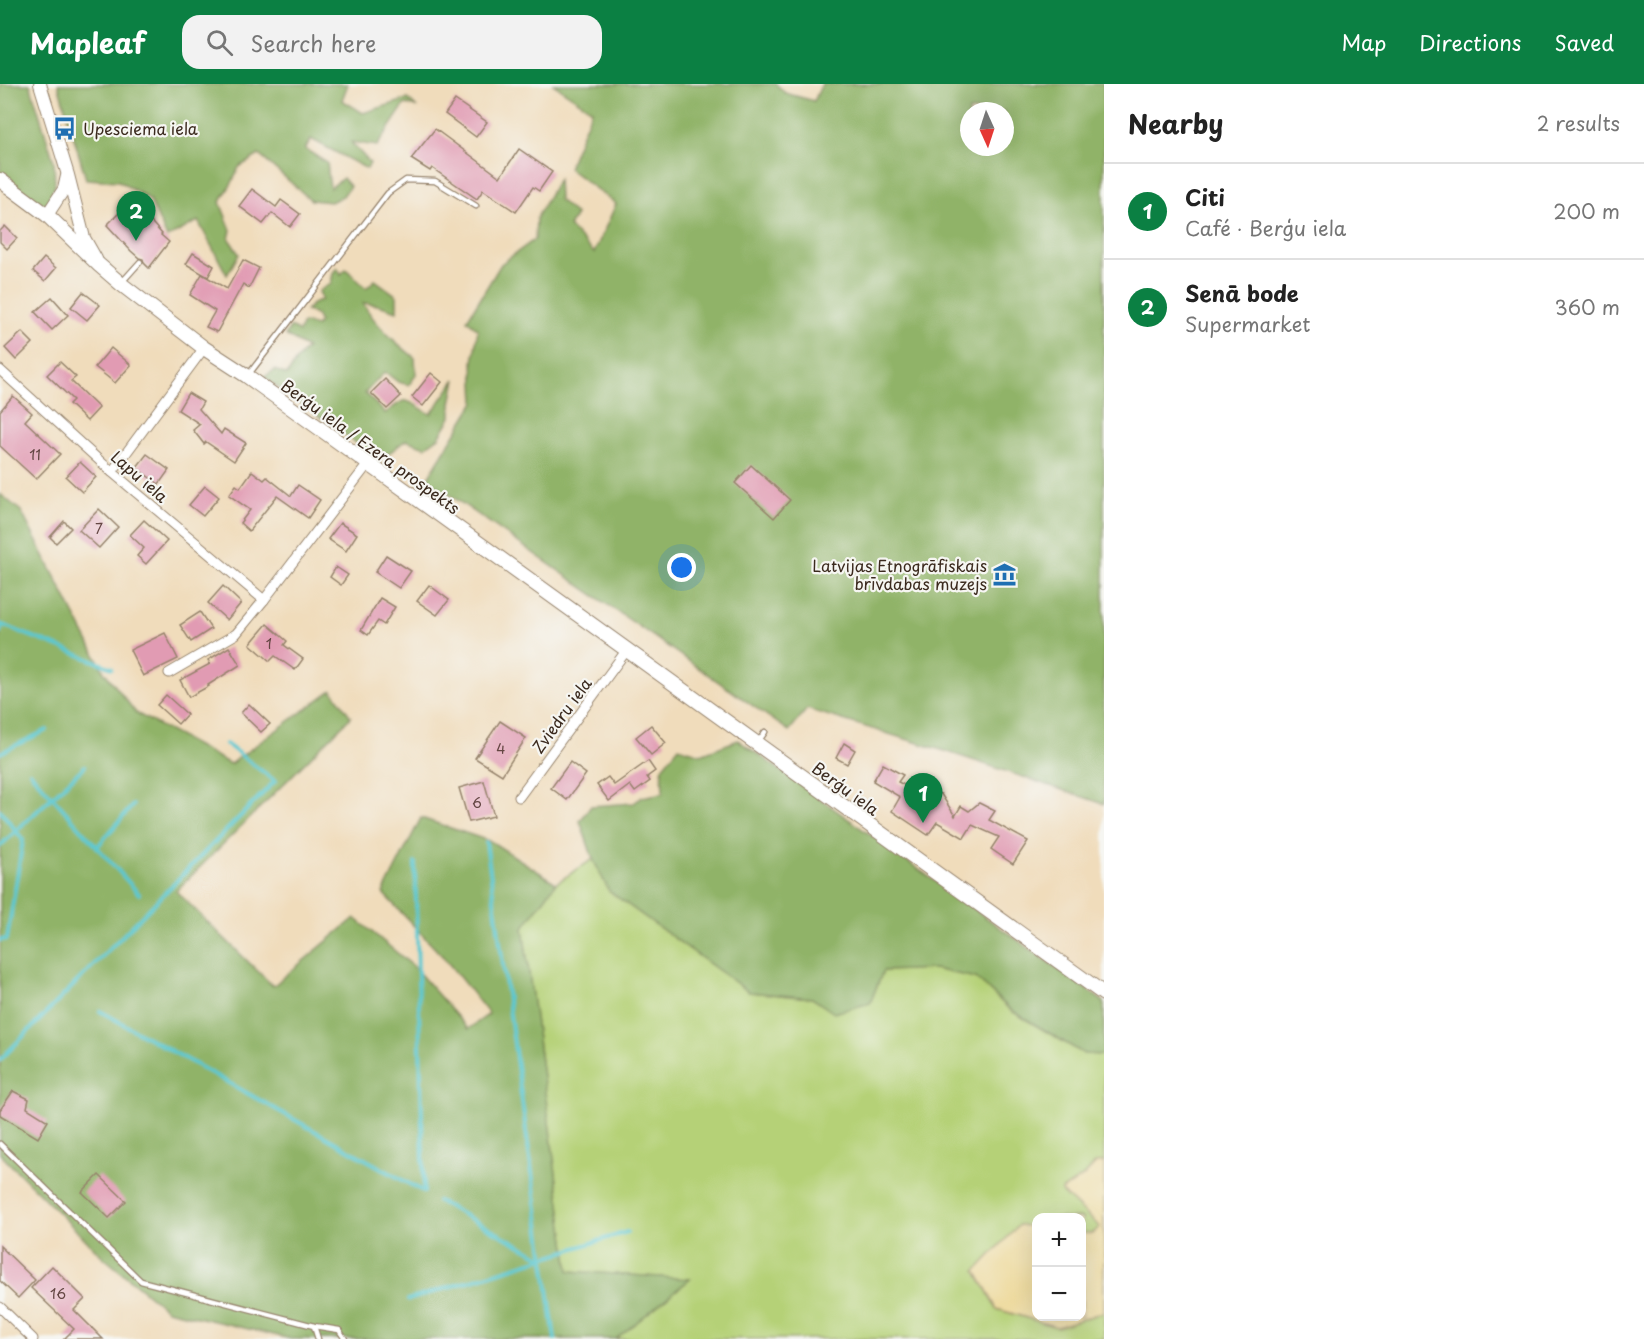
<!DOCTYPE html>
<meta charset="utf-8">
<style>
:root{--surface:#fff;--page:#f2f2f2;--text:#222;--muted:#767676;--line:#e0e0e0;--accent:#0b8043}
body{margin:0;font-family:"Playpen Sans",sans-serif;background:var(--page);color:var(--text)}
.controls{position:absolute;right:18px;bottom:18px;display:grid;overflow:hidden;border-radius:12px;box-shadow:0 6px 24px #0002}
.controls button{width:54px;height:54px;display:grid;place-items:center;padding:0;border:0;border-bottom:2px solid var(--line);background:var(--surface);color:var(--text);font:30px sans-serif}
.compass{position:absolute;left:960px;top:18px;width:54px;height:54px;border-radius:50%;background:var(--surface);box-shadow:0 6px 24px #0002;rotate:177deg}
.you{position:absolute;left:682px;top:484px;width:21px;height:21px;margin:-15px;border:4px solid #fff;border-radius:50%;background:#1a73e8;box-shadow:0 0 0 9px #1a73e833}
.badge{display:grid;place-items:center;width:39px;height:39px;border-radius:50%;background:var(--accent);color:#fff;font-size:20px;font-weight:700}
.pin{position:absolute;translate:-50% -50px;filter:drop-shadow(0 2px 3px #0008)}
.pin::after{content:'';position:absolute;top:32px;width:21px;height:18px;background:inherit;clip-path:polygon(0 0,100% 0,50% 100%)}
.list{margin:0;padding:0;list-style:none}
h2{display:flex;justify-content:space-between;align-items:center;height:78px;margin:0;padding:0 24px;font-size:26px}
h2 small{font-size:20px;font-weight:400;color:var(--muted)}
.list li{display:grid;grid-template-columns:39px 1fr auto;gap:18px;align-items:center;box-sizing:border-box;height:96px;padding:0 24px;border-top:2px solid var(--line)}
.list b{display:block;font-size:22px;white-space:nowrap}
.list p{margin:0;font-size:20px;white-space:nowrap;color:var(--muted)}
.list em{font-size:20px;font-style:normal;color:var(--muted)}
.icon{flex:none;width:33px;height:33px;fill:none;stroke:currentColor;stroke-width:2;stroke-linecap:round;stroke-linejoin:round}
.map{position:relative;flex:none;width:1104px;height:1255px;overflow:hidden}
header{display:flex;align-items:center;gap:36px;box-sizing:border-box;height:84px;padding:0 30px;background:var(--accent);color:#fff}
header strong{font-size:28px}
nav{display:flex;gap:33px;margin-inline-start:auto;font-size:21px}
.search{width:420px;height:54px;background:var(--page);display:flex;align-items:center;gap:15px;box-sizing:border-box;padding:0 21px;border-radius:18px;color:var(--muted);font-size:22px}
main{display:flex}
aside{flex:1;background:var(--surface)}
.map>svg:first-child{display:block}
.green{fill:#b5d177;stroke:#787e4a;stroke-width:1.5}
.forest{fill:#90b368;stroke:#666e43;stroke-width:1.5;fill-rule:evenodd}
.sand{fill:#eeda9e;stroke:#94825e;stroke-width:1.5}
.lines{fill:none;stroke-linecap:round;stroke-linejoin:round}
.stream{stroke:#5bc8d0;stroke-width:4}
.building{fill:#e19bb3}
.service-casing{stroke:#96836c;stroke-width:7}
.minor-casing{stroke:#96836c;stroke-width:11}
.tertiary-casing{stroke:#96836c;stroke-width:14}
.secondary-casing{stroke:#96836c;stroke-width:16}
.service{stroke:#fff;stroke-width:4.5}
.minor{stroke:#fff;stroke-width:9}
.tertiary{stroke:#fff;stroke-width:12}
.secondary{stroke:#fff;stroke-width:14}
.labels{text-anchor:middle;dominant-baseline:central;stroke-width:4.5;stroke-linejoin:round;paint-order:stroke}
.number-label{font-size:14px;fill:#644643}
.poi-label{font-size:16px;fill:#3b2a1e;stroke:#f6f6f2;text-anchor:start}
.street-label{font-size:16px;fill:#3b2a1e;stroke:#f6f6f2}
</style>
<header>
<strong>Mapleaf</strong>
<div class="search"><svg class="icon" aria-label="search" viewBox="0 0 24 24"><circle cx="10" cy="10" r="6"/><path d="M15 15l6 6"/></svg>Search here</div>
<nav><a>Map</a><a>Directions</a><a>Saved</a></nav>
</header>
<main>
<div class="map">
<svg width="1104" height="1255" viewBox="0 0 1104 1255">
<rect width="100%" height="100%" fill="#f6f6f2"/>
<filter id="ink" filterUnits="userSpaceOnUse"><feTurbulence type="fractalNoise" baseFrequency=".0167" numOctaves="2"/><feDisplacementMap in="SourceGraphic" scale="12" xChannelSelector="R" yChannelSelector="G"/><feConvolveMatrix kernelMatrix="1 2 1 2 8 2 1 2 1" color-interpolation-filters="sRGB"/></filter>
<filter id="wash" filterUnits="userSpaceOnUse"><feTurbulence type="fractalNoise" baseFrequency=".008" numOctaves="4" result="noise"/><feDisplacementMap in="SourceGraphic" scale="24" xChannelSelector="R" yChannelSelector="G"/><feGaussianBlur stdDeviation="1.35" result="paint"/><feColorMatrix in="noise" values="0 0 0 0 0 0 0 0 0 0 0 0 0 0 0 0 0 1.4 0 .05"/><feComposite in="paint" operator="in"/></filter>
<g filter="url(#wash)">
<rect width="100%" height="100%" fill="#f0dcbb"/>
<!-- green -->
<polygon class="green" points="593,775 609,807 749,908 812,914 834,928 870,919 883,887 934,885 976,894 1011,927 1084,970 1104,971 1104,1078 1096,1079 1084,1092 1061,1107 1100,1143 1092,1150 1082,1149 1082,1134 1036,1134 1036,1143 1019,1141 976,1187 997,1225 1057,1243 1104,1228 1104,1255 616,1255 690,1195 569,1187 523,844 556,799"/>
<!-- forest -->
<g class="forest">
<polygon points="0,0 30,0 54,78 55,102 45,125 0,91"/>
<polygon points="58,0 348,0 342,16 363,29 408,15 416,23 405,20 377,62 351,58 370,79 367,85 311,55 305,65 327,79 330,104 343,94 350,102 343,112 331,118 311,116 259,71 239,83 232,99 220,118 231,146 229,155 239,170 227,191 198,137 167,154 150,116 119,97 86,95"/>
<path d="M553,0H776L785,9L814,17L822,0H1104V720L948,668L807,625L789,647L427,395L475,318L473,278L478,245L467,236L501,180L535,155L536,135L558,95L559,116L576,131L569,142L594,169L616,120L568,84L592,26ZM969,27H1005V63H969Z"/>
<path d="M337,183L341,190L346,185L366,204L375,196L397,212V227L378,221L363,219C376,242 395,258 415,274L416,291L409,301L398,298L385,288L365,309L385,329C390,326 397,320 403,317C409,315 424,327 431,330L456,295L451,319V333L439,353L425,363L406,356L380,376L264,293L275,286L287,291L297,275L307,264L285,251L291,243L299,248L303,239L317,242L319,237L317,232L306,226L315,218L322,216L319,207L331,199L333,189Z"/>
<polygon points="0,410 21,427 103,586 136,629 230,680 332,606 351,633 176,807 273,902 355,834 413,882 468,945 489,930 445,875 383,809 421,734 492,758 556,799 523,844 569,1187 690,1195 616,1255 291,1255 167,1226 103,1173 0,1070"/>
<polygon points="738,656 1104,918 1104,971 1084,970 1011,926 976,894 934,885 883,887 870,919 834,929 812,914 749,908 609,807 593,775 580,737 591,722 634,719 642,713 663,709 662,684 679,663 701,670"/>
</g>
<!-- sand -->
<polygon class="sand" points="1104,1078 1104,1228 1057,1243 997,1225 976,1187 1019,1141 1036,1143 1036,1232 1082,1232 1082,1149 1092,1150 1100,1143 1061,1107 1084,1092 1096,1079"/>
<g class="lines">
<!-- stream -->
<g class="stream">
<polyline points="0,540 112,584"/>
<polyline points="0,548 2,541"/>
<polyline points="0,669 47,646"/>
<polyline points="30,688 139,810"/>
<polyline points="0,726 23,756 7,855 0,856"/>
<polyline points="486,758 555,1255"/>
<polyline points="0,762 85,682"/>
<polyline points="97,763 133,721"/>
<polyline points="100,927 424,1108 415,779"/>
<polyline points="0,976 275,697 226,660"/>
<polyline points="438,1117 543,1174"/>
<polyline points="408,1216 627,1148"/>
</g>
</g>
<g id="blocks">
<!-- building -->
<g class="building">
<polygon points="455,16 487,38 476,53 445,30"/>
<polygon points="435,45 500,93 519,65 552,88 539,107 533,103 516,128 483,106 477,115 432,84 430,87 411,75"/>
<polygon points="252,105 276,123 281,116 300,130 290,143 272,129 263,140 239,122"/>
<polygon points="135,113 149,127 145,131 162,150 161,151 169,158 149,184 144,179 143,175 139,174 131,167 107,141"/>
<polygon points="5,142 17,154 7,165 0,158 0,147"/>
<polygon points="193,169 214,182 208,193 186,180"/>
<polygon points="44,174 56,184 45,197 33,187"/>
<polygon points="243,176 259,184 249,204 243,200 217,248 206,243 215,227 190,211 202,190 227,205"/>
<polygon points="83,208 100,221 87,236 71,223"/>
<polygon points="52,213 68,231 52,246 35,228"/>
<polygon points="22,248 33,259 16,276 5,264"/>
<polygon points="111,264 131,281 115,299 95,283"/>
<polygon points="60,278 76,293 71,297 99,324 87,337 69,320 73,316 47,291"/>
<polygon points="431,289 442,298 423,322 412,313"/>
<polygon points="385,295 401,312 387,325 371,309"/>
<polygon points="188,309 203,318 199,325 221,350 224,345 246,359 234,377 206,358 204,360 193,346 200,340 178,326"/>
<polygon points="13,312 32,329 25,337 60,370 36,395 0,362 0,327"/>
<polygon points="147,370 169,386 159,400 136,384"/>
<polygon points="80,378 96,393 82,408 66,393"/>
<polygon points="751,381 790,416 774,434 735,399"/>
<polygon points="252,387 264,396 267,393 291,412 298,401 320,416 308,434 277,412 249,447 240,439 250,426 229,411 236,401 240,404"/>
<polygon points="205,402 219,413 203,432 189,421"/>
<polygon points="99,425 118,443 99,464 79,446"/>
<polygon points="144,436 167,457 146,480 137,472 144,464 130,451"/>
<polygon points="64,437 71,444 56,459 50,453"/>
<polygon points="340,439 357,450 346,467 328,455"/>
<polygon points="386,471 411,487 399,504 375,488"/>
<polygon points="336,483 348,491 341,501 330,493"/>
<polygon points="429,501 449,516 437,531 417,517"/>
<polygon points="223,502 241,519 227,536 208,519"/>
<polygon points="380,514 395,523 384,541 378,537 368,551 361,546"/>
<polygon points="200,528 211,545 191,558 180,541"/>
<polygon points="267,540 287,557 284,561 303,575 295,586 275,572 270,577 250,560"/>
<polygon points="165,549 178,575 143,592 130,566"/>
<polygon points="229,563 240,581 208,601 209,602 189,613 180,596 210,580 208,576"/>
<polygon points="166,611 187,630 178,640 157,621"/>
<polygon points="249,620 270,640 261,648 241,629"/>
<polygon points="500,637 526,654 502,691 475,674"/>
<polygon points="651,641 666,659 651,671 636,653"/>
<polygon points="844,659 855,666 847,680 836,674"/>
<polygon points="648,677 655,687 647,693 650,697 635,708 630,701 609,717 597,701 608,693 614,701"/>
<polygon points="570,678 586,690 567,716 551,704"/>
<polygon points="883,680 903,691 898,698 920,709 924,704 941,710 955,732 961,722 969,727 979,719 995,727 989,736 1028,757 1013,780 991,765 999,753 972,741 964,754 937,738 928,751 892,727 900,713 873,697"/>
<polygon points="484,697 494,732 469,738 459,704"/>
<polygon points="13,1007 29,1015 27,1024 48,1037 38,1054 0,1031 0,1026"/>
<polygon points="99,1091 126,1117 109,1134 82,1108"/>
<polygon points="0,1162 35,1196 18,1214 0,1197"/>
<polygon points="52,1182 85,1215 74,1226 103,1255 64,1255 74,1245 31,1204"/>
</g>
</g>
</g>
<g filter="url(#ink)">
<use href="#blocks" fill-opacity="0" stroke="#96836c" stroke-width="1.5"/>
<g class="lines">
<defs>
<g id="service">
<polyline points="122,198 140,178"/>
<polyline points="249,290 388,109 406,96 435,97 476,122"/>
<polyline points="758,658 765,648"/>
<polyline points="0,1060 141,1197 314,1242 339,1246 345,1255"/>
<polyline points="314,1242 318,1255"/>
</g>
<g id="minor">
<polyline points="0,286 112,388 264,516"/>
<polyline points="112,388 204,264"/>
<polyline points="169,589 236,550 264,516 368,380"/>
<polyline points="519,713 626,567"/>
<polyline points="0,1223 33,1255"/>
</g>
<g id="tertiary">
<polyline points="40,0 68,91 84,154 96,175"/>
<polyline points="47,131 64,105 67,92"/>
</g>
<polyline id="secondary" points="0,96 47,131 99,181 121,200 204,264 247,292 1104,910"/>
</defs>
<!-- service casing -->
<use href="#service" class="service-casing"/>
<!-- minor casing -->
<use href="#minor" class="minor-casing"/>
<!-- tertiary casing -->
<use href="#tertiary" class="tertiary-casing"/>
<!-- secondary casing -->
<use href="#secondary" class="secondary-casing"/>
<!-- service -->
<use href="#service" class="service"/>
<!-- minor -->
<use href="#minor" class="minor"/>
<!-- tertiary -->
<use href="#tertiary" class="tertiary"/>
<!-- secondary -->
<use href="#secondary" class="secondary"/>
</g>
</g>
<!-- icons -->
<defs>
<symbol id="bus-bare" viewBox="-9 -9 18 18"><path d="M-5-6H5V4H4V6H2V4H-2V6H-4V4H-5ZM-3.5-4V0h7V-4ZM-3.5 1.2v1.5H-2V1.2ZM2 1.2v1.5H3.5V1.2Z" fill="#1f6fb2" stroke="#f6f6f2" stroke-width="2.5" paint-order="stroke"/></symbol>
<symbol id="museum-bare" viewBox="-9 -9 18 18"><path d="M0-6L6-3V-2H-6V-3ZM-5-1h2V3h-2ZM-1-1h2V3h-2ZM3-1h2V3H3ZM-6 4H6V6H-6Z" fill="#1f6fb2" stroke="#f6f6f2" stroke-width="2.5" paint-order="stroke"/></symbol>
</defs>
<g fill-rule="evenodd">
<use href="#bus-bare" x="48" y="28" width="33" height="33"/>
<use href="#museum-bare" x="988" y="474" width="33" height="33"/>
</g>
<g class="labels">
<!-- number labels -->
<g class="number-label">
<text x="35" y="370">11</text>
<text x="99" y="444">7</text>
<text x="269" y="559">1</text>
<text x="501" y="664">4</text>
<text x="477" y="718">6</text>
<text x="58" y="1209">16</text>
</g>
<!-- poi labels -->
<g class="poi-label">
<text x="83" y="44">Upesciema iela</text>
<text x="987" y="481" text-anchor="end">Latvijas Etnogrāfiskais<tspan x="987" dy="18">brīvdabas muzejs</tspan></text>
</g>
<!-- street labels -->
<g class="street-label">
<text transform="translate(371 362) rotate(36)">Berģu iela / Ezera prospekts</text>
<text transform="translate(140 392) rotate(41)">Lapu iela</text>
<text transform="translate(561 631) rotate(-54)">Zviedru iela</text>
<text transform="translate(846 704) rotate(36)">Berģu iela</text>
</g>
</g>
</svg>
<div class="controls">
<button>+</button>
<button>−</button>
</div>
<svg class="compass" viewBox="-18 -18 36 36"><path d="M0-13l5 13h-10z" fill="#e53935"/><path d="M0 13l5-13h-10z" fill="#767676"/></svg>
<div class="you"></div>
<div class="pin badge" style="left:923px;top:739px">1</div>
<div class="pin badge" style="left:136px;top:157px">2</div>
</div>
<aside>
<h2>Nearby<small>2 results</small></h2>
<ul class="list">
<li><span class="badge">1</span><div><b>Citi</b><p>Café · Berģu iela</p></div><em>200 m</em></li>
<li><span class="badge">2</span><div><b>Senā bode</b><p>Supermarket</p></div><em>360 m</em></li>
</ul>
</aside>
</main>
